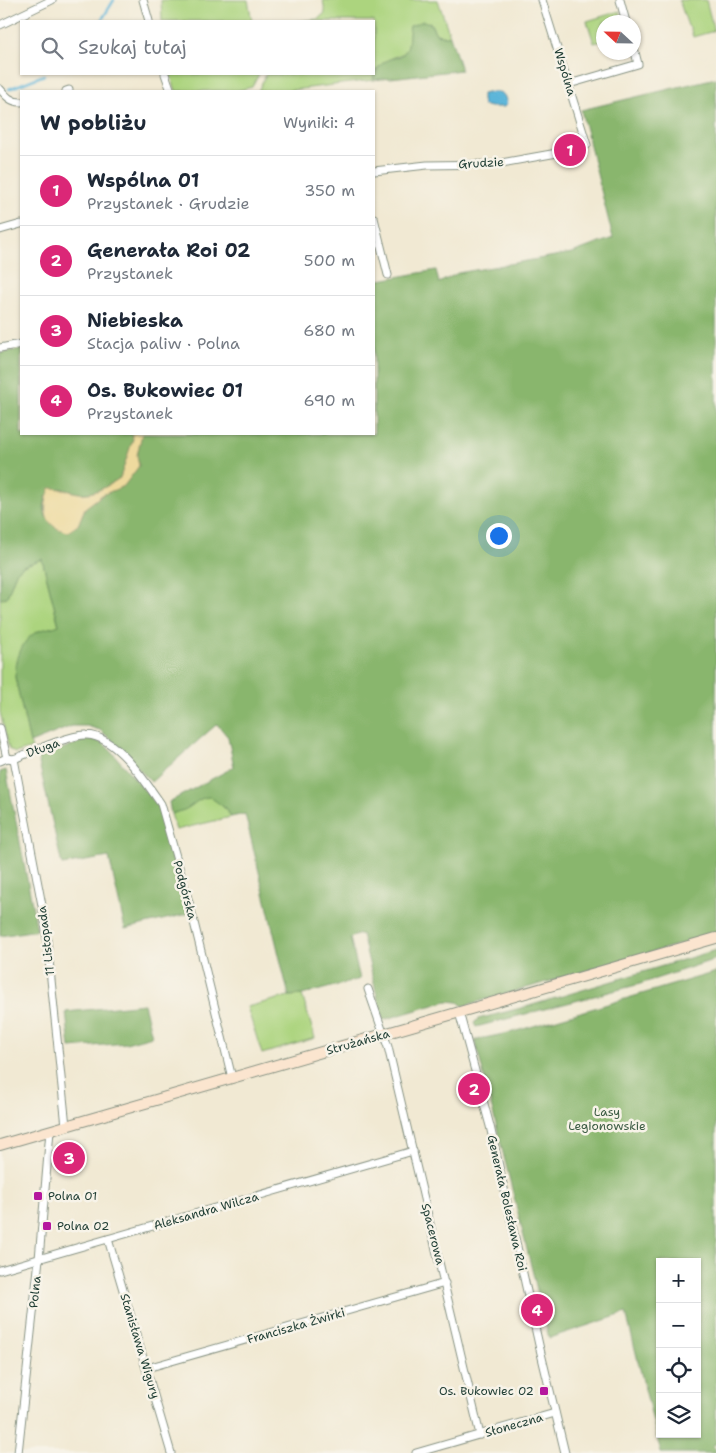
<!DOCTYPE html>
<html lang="pl">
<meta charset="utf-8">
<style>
:root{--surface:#fff;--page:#f6f6f7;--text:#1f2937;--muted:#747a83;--line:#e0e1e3;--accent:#db2777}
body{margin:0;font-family:"Shantell Sans",sans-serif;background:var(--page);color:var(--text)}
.controls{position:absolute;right:15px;bottom:15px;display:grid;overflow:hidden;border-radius:0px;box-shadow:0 1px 4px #0004}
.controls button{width:45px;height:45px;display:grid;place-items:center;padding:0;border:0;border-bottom:1px solid var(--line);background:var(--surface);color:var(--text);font:25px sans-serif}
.compass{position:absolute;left:596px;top:15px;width:45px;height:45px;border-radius:50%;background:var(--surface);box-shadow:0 1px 4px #0004;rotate:292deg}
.you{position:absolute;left:498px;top:535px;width:18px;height:18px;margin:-12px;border:4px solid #fff;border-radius:50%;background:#1a73e8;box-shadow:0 0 0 8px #1a73e833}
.badge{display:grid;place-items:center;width:32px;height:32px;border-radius:50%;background:var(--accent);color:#fff;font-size:16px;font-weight:700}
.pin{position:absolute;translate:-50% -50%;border:2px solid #fff;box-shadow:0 1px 5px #0006}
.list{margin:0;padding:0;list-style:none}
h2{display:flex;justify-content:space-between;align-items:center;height:65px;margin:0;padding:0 20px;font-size:21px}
h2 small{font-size:16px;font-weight:400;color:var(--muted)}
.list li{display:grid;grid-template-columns:32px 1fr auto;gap:15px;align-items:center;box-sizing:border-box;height:70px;padding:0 20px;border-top:1px solid var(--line)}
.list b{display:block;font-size:19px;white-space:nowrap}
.list p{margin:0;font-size:16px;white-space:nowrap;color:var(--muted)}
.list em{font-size:16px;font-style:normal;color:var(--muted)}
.icon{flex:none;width:28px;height:28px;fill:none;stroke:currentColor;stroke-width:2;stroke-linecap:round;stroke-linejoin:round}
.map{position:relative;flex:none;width:716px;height:1453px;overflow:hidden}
.search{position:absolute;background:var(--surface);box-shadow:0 1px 4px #0004;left:20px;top:20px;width:355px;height:55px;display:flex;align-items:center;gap:12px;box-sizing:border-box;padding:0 18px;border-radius:0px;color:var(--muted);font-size:19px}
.panel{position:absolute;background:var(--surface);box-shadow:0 1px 4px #0004;left:20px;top:90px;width:355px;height:345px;border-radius:0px}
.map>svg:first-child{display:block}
.green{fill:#acd47e;stroke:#668859}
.forest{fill:#89b66d;stroke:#547a50;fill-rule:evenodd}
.sand{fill:#eeda9e;stroke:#868c69}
.water{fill:#5cb5d9;stroke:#3e7986}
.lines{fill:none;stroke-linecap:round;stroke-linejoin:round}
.stream{stroke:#5cb5d9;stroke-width:2.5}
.minor-casing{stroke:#889384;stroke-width:9}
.secondary-casing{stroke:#889384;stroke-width:12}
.minor{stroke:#fff;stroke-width:7}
.secondary{stroke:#fbe5cf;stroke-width:10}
.poi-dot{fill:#b5179e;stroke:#f7f3e8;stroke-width:2}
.labels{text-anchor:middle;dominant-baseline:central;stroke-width:5;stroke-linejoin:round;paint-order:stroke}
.street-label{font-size:12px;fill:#1f3d34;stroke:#f7f3e8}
.park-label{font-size:12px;fill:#3b5b43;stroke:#f7f3e8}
.poi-label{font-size:12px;fill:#1f3d34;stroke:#f7f3e8;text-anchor:start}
</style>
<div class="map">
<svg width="716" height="1453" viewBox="0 0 716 1453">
<rect width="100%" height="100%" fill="#f7f3e8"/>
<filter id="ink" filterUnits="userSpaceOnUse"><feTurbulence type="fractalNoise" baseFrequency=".02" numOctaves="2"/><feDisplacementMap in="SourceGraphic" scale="10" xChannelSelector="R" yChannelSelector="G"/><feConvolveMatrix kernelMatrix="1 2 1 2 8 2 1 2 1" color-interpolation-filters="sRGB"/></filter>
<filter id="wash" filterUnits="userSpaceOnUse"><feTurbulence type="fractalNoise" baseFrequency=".0096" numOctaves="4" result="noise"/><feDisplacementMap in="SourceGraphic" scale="20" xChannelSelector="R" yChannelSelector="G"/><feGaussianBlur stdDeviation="1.12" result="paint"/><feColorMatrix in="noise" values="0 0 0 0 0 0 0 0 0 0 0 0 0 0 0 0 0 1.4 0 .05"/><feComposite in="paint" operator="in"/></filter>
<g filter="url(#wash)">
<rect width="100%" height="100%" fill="#f1e9d3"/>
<!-- green -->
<g class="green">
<polygon points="161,0 248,0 252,21 162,21"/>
<polygon points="323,0 438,0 450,36 445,36 436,34 430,22 410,26 408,48 404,53 387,60 375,71 373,80 285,91 258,91 266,74 374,74 374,21 297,21 318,19 325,13"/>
<polygon points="679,0 706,0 714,31 693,37 690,27 688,26"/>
<polygon points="620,11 623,22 604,22 603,41 594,43 587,21"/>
<polygon points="170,74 259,74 252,87 236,91 176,91"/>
<polygon points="42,559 59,626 38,631 15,677 30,743 32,748 15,753 9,749 0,712 0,599 7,597 16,572 23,566"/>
<path d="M204,797H211C219,803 226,808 231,817L176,830L171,814C187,809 191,804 204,797Z"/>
<polygon points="302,995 315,1038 262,1054 247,1007 289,996"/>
</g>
<!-- forest -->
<g class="forest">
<path d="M423,21L430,23L436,34L445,36H450L461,70L373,80C380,52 400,63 406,50C410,43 408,34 410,26Z"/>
<path d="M716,78V934L463,1006L458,1002L447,1001L383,1020L362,934L357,935L350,938L360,979L302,995L289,996L245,814L231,817L225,808L210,797C200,797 196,803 188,808C183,811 177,812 171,814L169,802L234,767L228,737L217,724L151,782L114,742L100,730L87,726H72L30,743L15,677C16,660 21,638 39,631C45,628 52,628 59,625L42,559L23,566L16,572L7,597L0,599V353L21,349V434H132L133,439L120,478C95,494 88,497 60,488L46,497L44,508L46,517L78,525L85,508L102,495L124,486L139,466L137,455L142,434H374V281L436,270L439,283L458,273L572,253L613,238L581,110Z"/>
<polygon points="93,739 104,744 111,751 159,807 187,914 125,929 109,857 62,865 38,758 86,740"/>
<polygon points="6,770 37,930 0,936 0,772"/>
<polygon points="716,950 716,959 640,984 476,1027 474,1023 478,1019 529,1006"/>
<path d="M716,972V1444L713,1445L715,1453H661L626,1313L549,1338L475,1040L513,1032ZM660,1262H697V1434H660Z"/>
<polygon points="144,1004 152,1036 126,1043 70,1048 66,1012"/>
</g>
<!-- sand -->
<path class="sand" d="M132,434H142L137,455L139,466L124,486L102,495L85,508L78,525L68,532C43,527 42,509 50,488C59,488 65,490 74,492C92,497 106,487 120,478L133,439Z"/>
<!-- water -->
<path class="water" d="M493,92C503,91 505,95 507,104L504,107H490L483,105L482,100V94Z"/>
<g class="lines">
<!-- stream -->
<g class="stream">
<polyline points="101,21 114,0"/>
<polyline points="9,89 44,75"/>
</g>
</g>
</g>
<g filter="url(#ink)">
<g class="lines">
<defs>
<g id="minor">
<polyline points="143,0 149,21"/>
<polyline points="620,0 626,22"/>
<polyline points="0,25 52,0"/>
<polyline points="165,74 171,91"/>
<polyline points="569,84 638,64 634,48"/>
<path d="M0,89C6,96 11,102 21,102"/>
<polyline points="66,91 69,90"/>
<polyline points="374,171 427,165 496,164 557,153 587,145 542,0"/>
<polyline points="374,218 388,275"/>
<polyline points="0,230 21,224"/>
<polyline points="0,348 21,344"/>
<polyline points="0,728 7,758"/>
<polyline points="14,759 45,921 66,1126"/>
<path d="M0,761L7,758L14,759C31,752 71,734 87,735C116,736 146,782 161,804L190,906L232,1078"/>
<polyline points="368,989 388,1047 480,1435"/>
<polyline points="459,1012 490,1126 539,1345 565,1453"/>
<polyline points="108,1239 171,1453"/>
<polyline points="0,1270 413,1151"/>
<polyline points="147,1368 445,1283"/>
<polyline points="18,1453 39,1259 50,1131"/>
<polyline points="416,1453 555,1413"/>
</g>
<polyline id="secondary" points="0,1145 716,938"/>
</defs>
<!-- minor casing -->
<use href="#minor" class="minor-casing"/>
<!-- secondary casing -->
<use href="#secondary" class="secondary-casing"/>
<!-- minor -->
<use href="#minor" class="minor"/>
<!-- secondary -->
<use href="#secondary" class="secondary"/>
</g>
</g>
<!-- markers -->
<g class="poi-dot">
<rect x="33" y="1191" width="10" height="10" rx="2.5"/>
<rect x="42" y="1221" width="10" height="10" rx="2.5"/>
<rect x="539" y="1386" width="10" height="10" rx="2.5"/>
</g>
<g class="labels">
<!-- street labels -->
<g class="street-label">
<text transform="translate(565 72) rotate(73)">Wspólna</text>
<text transform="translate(481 163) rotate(-3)">Grudzie</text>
<text transform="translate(43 748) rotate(-20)">Długa</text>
<text transform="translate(185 890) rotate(75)">Podgórska</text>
<text transform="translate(46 941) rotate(-97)">11 Listopada</text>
<text transform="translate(358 1042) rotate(-16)">Strużańska</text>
<text transform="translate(507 1203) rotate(77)">Generała Bolesława Roi</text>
<text transform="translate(206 1211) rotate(-16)">Aleksandra Wilcza</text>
<text transform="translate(433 1234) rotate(76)">Spacerowa</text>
<text transform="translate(35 1292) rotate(-84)">Polna</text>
<text transform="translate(296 1326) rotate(-16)">Franciszka Żwirki</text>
<text transform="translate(140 1346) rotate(73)">Stanisława Wigury</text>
<text transform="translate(514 1425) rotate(-16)">Słoneczna</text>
</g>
<!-- park labels -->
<g class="park-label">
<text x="607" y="1112">Lasy<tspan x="607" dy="14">Legionowskie</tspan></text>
</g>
<!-- poi labels -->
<g class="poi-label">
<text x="48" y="1196">Polna 01</text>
<text x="57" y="1226">Polna 02</text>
<text x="534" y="1391" text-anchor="end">Os. Bukowiec 02</text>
</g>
</g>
</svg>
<div class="controls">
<button>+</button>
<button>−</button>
<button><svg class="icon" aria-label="locate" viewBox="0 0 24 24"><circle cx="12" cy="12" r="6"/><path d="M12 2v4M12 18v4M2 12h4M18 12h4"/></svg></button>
<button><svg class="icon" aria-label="layers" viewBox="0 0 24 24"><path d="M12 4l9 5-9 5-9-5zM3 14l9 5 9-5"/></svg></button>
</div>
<svg class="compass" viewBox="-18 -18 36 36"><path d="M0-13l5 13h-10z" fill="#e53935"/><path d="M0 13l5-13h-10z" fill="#747a83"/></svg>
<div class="you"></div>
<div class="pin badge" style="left:570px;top:150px">1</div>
<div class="pin badge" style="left:474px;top:1089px">2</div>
<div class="pin badge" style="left:69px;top:1158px">3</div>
<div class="pin badge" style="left:537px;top:1310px">4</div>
<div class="search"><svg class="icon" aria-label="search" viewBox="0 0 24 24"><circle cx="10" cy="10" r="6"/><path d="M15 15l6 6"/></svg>Szukaj tutaj</div>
<section class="panel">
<h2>W pobliżu<small>Wyniki: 4</small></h2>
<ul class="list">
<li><span class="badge">1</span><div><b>Wspólna 01</b><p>Przystanek · Grudzie</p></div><em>350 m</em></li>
<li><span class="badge">2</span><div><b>Generała Roi 02</b><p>Przystanek</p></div><em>500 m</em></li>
<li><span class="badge">3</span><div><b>Niebieska</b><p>Stacja paliw · Polna</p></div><em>680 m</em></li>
<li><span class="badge">4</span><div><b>Os. Bukowiec 01</b><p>Przystanek</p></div><em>690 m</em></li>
</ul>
</section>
</div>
